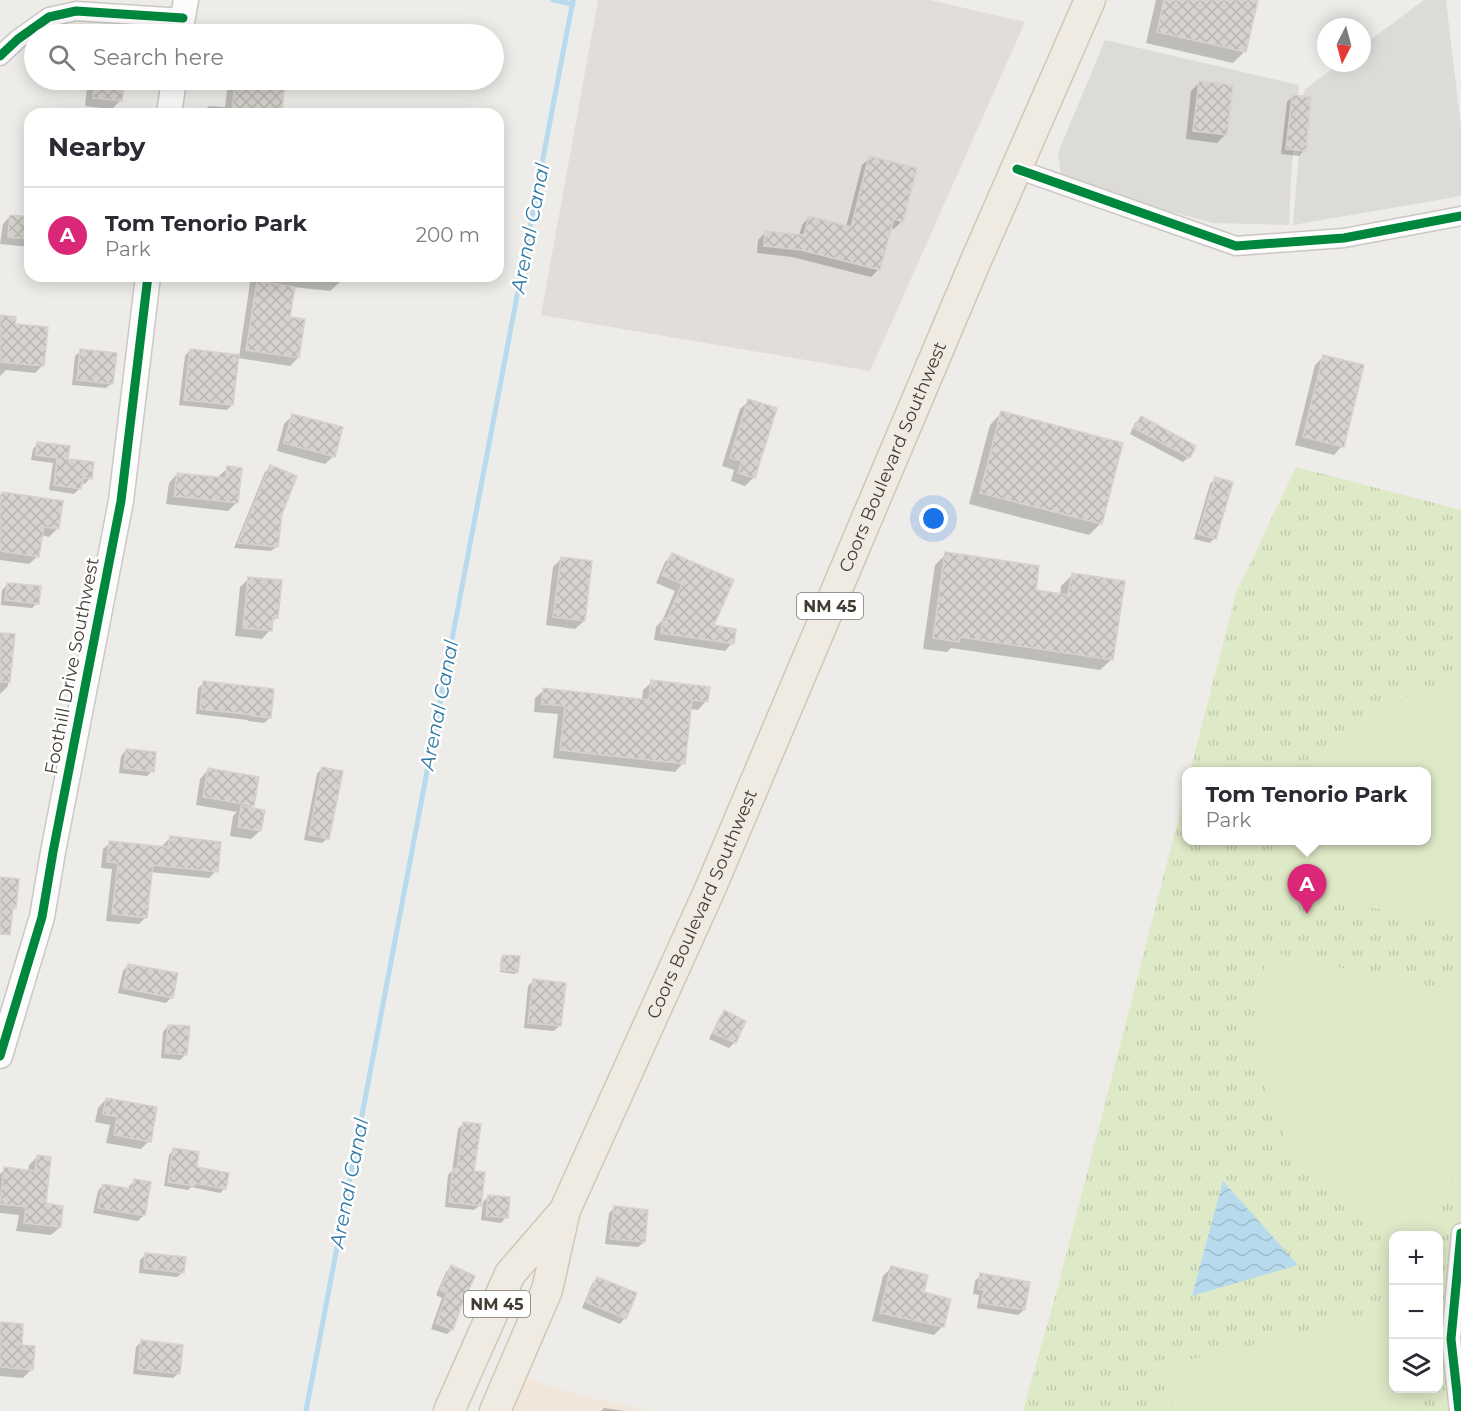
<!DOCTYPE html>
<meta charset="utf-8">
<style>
:root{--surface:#fff;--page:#f2f2f3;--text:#2b2b33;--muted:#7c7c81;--line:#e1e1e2;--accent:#db2777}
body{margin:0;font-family:Montserrat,sans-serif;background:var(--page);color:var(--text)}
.controls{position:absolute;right:18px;bottom:18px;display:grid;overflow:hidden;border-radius:12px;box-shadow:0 3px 15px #0003}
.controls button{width:54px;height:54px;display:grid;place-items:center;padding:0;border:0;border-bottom:2px solid var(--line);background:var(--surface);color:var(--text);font:30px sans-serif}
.compass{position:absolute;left:1317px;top:18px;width:54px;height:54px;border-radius:50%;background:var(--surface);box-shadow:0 3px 15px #0003;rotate:186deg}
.you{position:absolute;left:934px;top:519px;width:21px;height:21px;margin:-15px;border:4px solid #fff;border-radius:50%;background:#1a73e8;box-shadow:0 0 0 9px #1a73e833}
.badge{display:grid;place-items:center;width:39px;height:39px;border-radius:50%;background:var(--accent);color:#fff;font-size:20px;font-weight:700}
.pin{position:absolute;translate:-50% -50px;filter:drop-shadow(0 2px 3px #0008)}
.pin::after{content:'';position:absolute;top:32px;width:21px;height:18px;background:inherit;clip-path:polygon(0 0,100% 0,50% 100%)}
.popup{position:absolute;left:1182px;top:767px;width:249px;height:78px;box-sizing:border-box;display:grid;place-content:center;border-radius:12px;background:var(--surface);filter:drop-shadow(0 2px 4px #0005);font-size:20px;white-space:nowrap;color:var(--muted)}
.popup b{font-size:22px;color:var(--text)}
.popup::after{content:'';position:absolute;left:50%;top:100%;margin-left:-12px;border:12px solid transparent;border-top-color:var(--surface)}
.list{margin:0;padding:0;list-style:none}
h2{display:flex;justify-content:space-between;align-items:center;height:78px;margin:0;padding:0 24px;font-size:26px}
h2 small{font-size:20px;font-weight:400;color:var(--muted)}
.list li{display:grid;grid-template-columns:39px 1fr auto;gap:18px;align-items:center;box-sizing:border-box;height:96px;padding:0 24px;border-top:2px solid var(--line)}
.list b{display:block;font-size:22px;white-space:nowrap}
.list p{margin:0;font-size:20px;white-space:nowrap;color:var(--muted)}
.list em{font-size:20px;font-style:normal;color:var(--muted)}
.icon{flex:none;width:33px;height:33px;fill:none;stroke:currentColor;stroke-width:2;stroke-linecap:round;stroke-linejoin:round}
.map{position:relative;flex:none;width:1461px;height:1411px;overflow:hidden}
.search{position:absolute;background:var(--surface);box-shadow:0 3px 15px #0003;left:24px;top:24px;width:480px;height:66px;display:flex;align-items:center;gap:15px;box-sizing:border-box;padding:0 21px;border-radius:33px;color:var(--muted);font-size:22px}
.panel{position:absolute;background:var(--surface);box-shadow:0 3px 15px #0003;left:24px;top:108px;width:480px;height:174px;border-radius:18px}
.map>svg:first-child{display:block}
.commercial{fill:#f1e6da}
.industrial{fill:#e1ddd9}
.grass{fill:url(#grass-tufts);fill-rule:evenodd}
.pitch{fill:#dee9c7}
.parking{fill:#dddbd7}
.water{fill:url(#water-waves)}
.shadow{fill:#0003}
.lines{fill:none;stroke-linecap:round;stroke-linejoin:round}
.stream{stroke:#b7dbed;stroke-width:5}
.building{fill:url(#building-cross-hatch);stroke:#d6d3ce;stroke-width:1.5}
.minor-casing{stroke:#cbc8c4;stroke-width:21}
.tertiary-casing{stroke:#cbc8c4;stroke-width:27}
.primary-casing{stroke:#d0c7b5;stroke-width:33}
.minor{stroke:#fcfcfc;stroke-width:18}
.tertiary{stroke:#fcfcfc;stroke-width:24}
.primary{stroke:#f0ebe2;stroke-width:30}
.cycleway-casing{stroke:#fff;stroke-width:13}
.cycleway{stroke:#00873e;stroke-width:9}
.labels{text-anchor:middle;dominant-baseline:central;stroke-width:5;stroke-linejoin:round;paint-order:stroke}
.shield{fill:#fff;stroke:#7c7771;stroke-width:1.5}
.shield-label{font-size:16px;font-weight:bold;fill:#443d34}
.street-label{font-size:18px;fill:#443d34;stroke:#fff}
.water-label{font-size:20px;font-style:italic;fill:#2e7aa6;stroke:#fff}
</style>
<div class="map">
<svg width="1461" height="1411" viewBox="0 0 1461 1411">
<defs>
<pattern id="grass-tufts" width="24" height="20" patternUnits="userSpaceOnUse" patternTransform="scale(1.5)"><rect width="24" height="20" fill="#dee9c7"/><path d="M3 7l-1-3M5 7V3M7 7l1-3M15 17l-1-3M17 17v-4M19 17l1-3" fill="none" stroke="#c0c9ac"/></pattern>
<pattern id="water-waves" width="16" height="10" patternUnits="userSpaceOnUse" patternTransform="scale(1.5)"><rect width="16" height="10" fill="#b7dbed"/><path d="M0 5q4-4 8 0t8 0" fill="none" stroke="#9fbdcc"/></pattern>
<pattern id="building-cross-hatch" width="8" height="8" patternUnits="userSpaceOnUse" patternTransform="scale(1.5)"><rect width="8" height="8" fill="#d6d3ce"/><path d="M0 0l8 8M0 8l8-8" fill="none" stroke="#b9b6b2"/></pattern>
</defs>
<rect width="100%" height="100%" fill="#eeece8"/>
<!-- commercial -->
<polygon class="commercial" points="525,1375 541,1383 578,1395 651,1411 510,1411"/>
<!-- industrial -->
<polygon class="industrial" points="598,0 930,0 1025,22 870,371 541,315"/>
<!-- grass -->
<path class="grass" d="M1296,467L1461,510V1411H1023L1057,1290L1187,785V840H1427V772L1190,771L1236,593ZM1394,1236H1438V1388H1394Z"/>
<!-- pitch -->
<g class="pitch">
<path d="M1457,678H1461V919L1273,896L1278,849L1280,841L1427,840V772L1313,771C1334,741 1371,713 1404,698C1421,690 1440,685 1457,678Z"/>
<polygon points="1268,951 1461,995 1461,1154 1431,1235 1402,1235 1382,1228 1340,1202 1312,1180 1292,1153 1264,1085 1259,1049 1258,1010 1263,973"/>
<polygon points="1392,1313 1394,1314 1394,1388 1418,1389 1420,1411 1176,1411 1168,1389 1163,1366"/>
</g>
<!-- parking -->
<g class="parking">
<polygon points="1424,0 1446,0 1461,127 1461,196 1293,225 1304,90 1340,63 1362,63 1362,46"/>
<polygon points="1105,40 1299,85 1291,178 1289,225 1212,223 1089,188 1061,176 1058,153"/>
</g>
<!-- water -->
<polygon class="water" points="1223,1181 1298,1265 1192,1296"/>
<!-- shadow -->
<g class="shadow">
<polygon points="1156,0 1257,0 1245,51 1233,63 1146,43"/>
<polygon points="241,25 309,26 309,34 233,34"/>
<polygon points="453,25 479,28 478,34 445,34"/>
<polygon points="88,80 123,80 120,101 112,109 85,106"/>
<polygon points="247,80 303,80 300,82 283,82 280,114 200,114 209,106 225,107 227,91 235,83 247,84"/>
<polygon points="442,80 468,80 465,82"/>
<polygon points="1199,83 1226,134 1217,143 1186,139 1191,91"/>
<polygon points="1292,97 1304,150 1299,156 1281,154 1287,102"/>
<polygon points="870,158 902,221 894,229 890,228 879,269 871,277 792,257 757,253 758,240 766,232 799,236 802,225 809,217 846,227 862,165"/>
<polygon points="30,206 30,247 0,244 3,224 10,216 25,218 26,210"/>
<polygon points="251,276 339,276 339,283 330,291 293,287 289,318 298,358 290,366 238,358 232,405 227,410 179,405 185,356 190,350 239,357"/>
<polygon points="0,316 13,325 42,366 35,373 6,370 0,376"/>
<polygon points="81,351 112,383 106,388 72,385 75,356"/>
<polygon points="1323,357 1342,446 1334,455 1295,445 1315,365"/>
<polygon points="749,401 754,477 745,486 731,481 734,470 722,466 740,409"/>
<polygon points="1001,413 1101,523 1089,535 969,504 990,425"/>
<polygon points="293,415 334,456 325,464 277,451 284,424"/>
<polygon points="1141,418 1189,457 1183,462 1130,434 1135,423"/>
<polygon points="38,443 66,460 90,478 85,484 80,483 80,488 74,494 49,490 53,463 31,460 33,449"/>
<polygon points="271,467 280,514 277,546 271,551 234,548 265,472"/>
<polygon points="228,468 236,503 228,511 166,504 169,483 177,474 219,479 219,476"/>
<polygon points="1215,479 1215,538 1210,543 1194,539 1210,484"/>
<polygon points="2,493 58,528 49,537 41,535 38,556 29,564 0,560 0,495"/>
<polygon points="946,554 1034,591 1060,595 1061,586 1072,575 1112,659 1100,670 951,648 947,652 923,649 935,565"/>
<polygon points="672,555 712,627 732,643 725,651 654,640 656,627 663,619 675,591 656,583 665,562"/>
<polygon points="561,559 584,621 575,629 546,625 553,567"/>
<polygon points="249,578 277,617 271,623 270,630 262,639 235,636 240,587"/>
<polygon points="8,584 37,603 32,608 1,605 2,590"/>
<polygon points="0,634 13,636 8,686 0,694"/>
<polygon points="652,682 706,701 698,710 690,709 683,763 675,772 553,758 558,714 534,712 535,698 544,690 642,700 643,690"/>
<polygon points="204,683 270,718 264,723 248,721 248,720 196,714 198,688"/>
<polygon points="126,750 152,771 147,776 119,773 121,756"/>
<polygon points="322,768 328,838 322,843 304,840 317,774"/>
<polygon points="208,770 253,805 249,809 260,831 251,839 230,836 233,816 237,812 196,805 200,779"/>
<polygon points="170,838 216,871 209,878 150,872 146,917 139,924 106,921 112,869 101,868 103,849 110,843 163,848 163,845"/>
<polygon points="503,956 517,972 515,974 500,972 501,958"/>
<polygon points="128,965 172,997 166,1003 118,993 123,971"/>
<polygon points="533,981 560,1025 554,1031 524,1028 528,986"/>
<polygon points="724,1012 744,1021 734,1043 729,1048 709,1039 719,1018"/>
<polygon points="168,1026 186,1054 180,1060 161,1058 163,1032"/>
<polygon points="106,1099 149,1141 141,1149 106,1143 110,1125 95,1122 98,1108"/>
<polygon points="464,1123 480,1205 474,1210 445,1207 448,1175 452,1171 458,1129"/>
<polygon points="173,1150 224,1189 220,1193 191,1187 188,1190 164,1186 169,1155"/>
<polygon points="37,1157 44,1205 60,1227 51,1235 16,1231 19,1215 0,1213 0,1174 5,1169 28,1171 29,1165"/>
<polygon points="135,1181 149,1184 143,1216 138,1221 93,1213 98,1191 103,1185 129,1190 129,1186"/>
<polygon points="489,1196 506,1217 501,1223 481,1220 483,1202"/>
<polygon points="614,1208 644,1242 638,1247 605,1244 609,1213"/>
<polygon points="146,1254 183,1272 177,1277 139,1273 140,1260"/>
<polygon points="452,1267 461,1304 452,1329 447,1334 431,1329 442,1298 436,1295 446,1272"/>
<polygon points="892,1267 922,1293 943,1326 934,1335 872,1321 883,1276"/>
<polygon points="981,1275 1024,1310 1018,1315 977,1308 979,1295 973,1294 975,1281"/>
<polygon points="597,1278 625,1318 620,1324 582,1308 592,1284"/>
<polygon points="0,1324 20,1346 32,1369 23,1378 0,1376"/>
<polygon points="141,1342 179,1373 173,1378 133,1374 136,1347"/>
<polygon points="604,1408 626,1411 601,1411"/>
</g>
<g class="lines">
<!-- stream -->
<g class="stream">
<polyline points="553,0 573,4"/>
<polyline points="306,1411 573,0"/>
</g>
</g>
<!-- building -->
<g class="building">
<polygon points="1164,0 1258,0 1246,52 1157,32"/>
<polygon points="95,80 124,80 122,101 93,98"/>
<polygon points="235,81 284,86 282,114 232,114"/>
<polygon points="1199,81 1233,85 1227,135 1193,131"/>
<polygon points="1292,95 1311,97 1306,151 1286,149"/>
<polygon points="869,156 917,168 903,222 894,219 880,270 801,250 764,246 765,231 804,235 809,216 851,227"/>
<polygon points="10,215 30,217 30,239 8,237"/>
<polygon points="257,281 295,287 290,317 305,319 299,358 246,350"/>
<polygon points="0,315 16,317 15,324 48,327 44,366 0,362"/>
<polygon points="80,349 117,353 113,384 77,380"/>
<polygon points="190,349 239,355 233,405 184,400"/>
<polygon points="1323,355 1364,365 1344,447 1303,437"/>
<polygon points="748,399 777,408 755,478 738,473 742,461 730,458"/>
<polygon points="1001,411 1123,443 1102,524 980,493"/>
<polygon points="292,414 343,427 335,457 284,443"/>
<polygon points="1141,416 1196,446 1190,458 1134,428"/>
<polygon points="37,442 70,446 68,459 94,462 92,479 83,478 81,489 54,485 57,458 36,455"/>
<polygon points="270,465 297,476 282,514 278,547 238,543"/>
<polygon points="227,466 242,468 238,503 174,496 177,473 226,478"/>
<polygon points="1215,477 1233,482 1216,539 1198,534"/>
<polygon points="2,492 63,501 59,529 44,527 39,557 0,551 0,504"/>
<polygon points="945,552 1039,566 1036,590 1068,595 1072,573 1125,581 1113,660 960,637 959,642 933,638"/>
<polygon points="672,553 734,580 714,625 736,629 734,644 661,633 663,618 667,619 682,584 662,575"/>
<polygon points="561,557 592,561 585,621 553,617"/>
<polygon points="248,577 282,580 278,618 273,617 272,631 243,628"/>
<polygon points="7,583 41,586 39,604 5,600"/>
<polygon points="0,633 15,634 10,682 0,682"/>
<polygon points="651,680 710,687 708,702 692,700 685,764 560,750 565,706 542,704 543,688 649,700"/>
<polygon points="203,681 274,689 271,718 253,716 253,715 200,709"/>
<polygon points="126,749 156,752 154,772 124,768"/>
<polygon points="322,767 343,771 329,839 309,835"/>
<polygon points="208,768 259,777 254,806 203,797"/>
<polygon points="241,806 265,810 261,831 238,827"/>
<polygon points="170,836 221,842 218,872 153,865 147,918 112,914 118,863 107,862 109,841 168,847"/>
<polygon points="0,877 19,879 16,908 13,908 10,935 0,934"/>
<polygon points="503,955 520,956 518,972 501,970"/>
<polygon points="128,964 178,973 173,998 123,988"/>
<polygon points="533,979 566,983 561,1026 528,1023"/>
<polygon points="724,1010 746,1021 736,1043 713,1033"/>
<polygon points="168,1025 190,1026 187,1055 165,1053"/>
<polygon points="106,1098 157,1107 151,1142 114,1135 117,1117 103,1114"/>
<polygon points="463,1122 481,1124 474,1171 485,1172 481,1206 449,1202 453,1168 457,1169"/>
<polygon points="173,1148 199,1152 197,1167 229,1173 226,1189 195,1183 194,1186 168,1182"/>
<polygon points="37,1155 51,1157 46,1203 63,1206 61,1227 24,1223 26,1207 0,1204 4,1167 35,1171"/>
<polygon points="134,1179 151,1182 145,1216 98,1208 103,1184 132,1189"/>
<polygon points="488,1195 510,1197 508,1218 486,1216"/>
<polygon points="614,1206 648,1210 645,1242 610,1239"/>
<polygon points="145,1253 186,1257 184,1273 144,1268"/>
<polygon points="451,1265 475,1276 462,1304 453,1330 436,1323 447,1293 440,1290"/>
<polygon points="891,1266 928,1275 924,1292 951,1299 944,1327 880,1313"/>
<polygon points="980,1273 1030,1282 1025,1310 981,1303 984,1290 978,1289"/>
<polygon points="597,1277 637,1293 626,1319 586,1302"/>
<polygon points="0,1322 23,1324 22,1345 35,1346 33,1370 0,1367"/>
<polygon points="141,1340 183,1345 180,1374 138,1369"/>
</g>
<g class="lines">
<defs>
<g id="minor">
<polyline points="0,56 18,39 49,17 76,11 183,18"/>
<polyline points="1017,169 1236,246 1344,238 1461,216"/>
<polyline points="1459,1411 1451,1339 1461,1233"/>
</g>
<g id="tertiary">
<polyline points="180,34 186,0"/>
<polyline points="169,114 174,80"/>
<polyline points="0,1056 42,917 53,852 121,501 148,276"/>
</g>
<g id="primary">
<polyline points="449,1411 510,1274 561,1215"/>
<path id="s1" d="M495,1411L547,1290L565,1210L711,887L974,265L1090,0"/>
</g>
</defs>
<!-- minor casing -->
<use href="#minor" class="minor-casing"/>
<!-- tertiary casing -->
<use href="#tertiary" class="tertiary-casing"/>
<!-- primary casing -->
<use href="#primary" class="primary-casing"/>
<!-- minor -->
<use href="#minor" class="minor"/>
<!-- tertiary -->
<use href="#tertiary" class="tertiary"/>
<!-- primary -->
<use href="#primary" class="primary"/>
<defs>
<g id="cycleway">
<polyline points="0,56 18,39 49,17 76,11 183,18"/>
<polyline points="1017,169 1236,246 1344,238 1461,216"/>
<polyline points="0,1056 42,917 53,852 121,501 148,276"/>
<polyline points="1459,1411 1451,1339 1461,1233"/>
</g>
</defs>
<!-- cycleway casing -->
<use href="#cycleway" class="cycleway-casing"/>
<!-- cycleway -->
<use href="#cycleway" class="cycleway"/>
</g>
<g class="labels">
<!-- shield labels -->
<g class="shield">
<rect x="797" y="593" width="66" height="26" rx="4.5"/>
<rect x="464" y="1291" width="66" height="26" rx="4.5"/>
</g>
<g class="shield-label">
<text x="830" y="606">NM 45</text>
<text x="497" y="1304">NM 45</text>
</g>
<!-- street labels -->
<g class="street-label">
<text stroke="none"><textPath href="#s1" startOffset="1035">Coors Boulevard Southwest</textPath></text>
<text transform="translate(72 666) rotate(-79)">Foothill Drive Southwest</text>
<text stroke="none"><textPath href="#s1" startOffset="549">Coors Boulevard Southwest</textPath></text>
</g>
<!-- water labels -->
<g class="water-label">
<text transform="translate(530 228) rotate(-79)">Arenal Canal</text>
<text transform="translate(439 705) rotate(-79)">Arenal Canal</text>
<text transform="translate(349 1183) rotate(-79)">Arenal Canal</text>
</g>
</g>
</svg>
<div class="controls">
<button>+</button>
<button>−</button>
<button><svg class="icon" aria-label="layers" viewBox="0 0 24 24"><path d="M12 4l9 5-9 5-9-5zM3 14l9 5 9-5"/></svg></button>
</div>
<svg class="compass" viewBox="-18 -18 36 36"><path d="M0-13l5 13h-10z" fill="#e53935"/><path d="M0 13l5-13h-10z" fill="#7c7c81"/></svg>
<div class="you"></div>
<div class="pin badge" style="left:1307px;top:914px">A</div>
<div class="popup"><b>Tom Tenorio Park</b>Park</div>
<div class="search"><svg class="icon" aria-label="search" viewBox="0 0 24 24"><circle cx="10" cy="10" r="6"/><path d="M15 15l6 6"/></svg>Search here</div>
<section class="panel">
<h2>Nearby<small></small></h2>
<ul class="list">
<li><span class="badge">A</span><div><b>Tom Tenorio Park</b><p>Park</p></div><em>200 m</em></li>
</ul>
</section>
</div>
